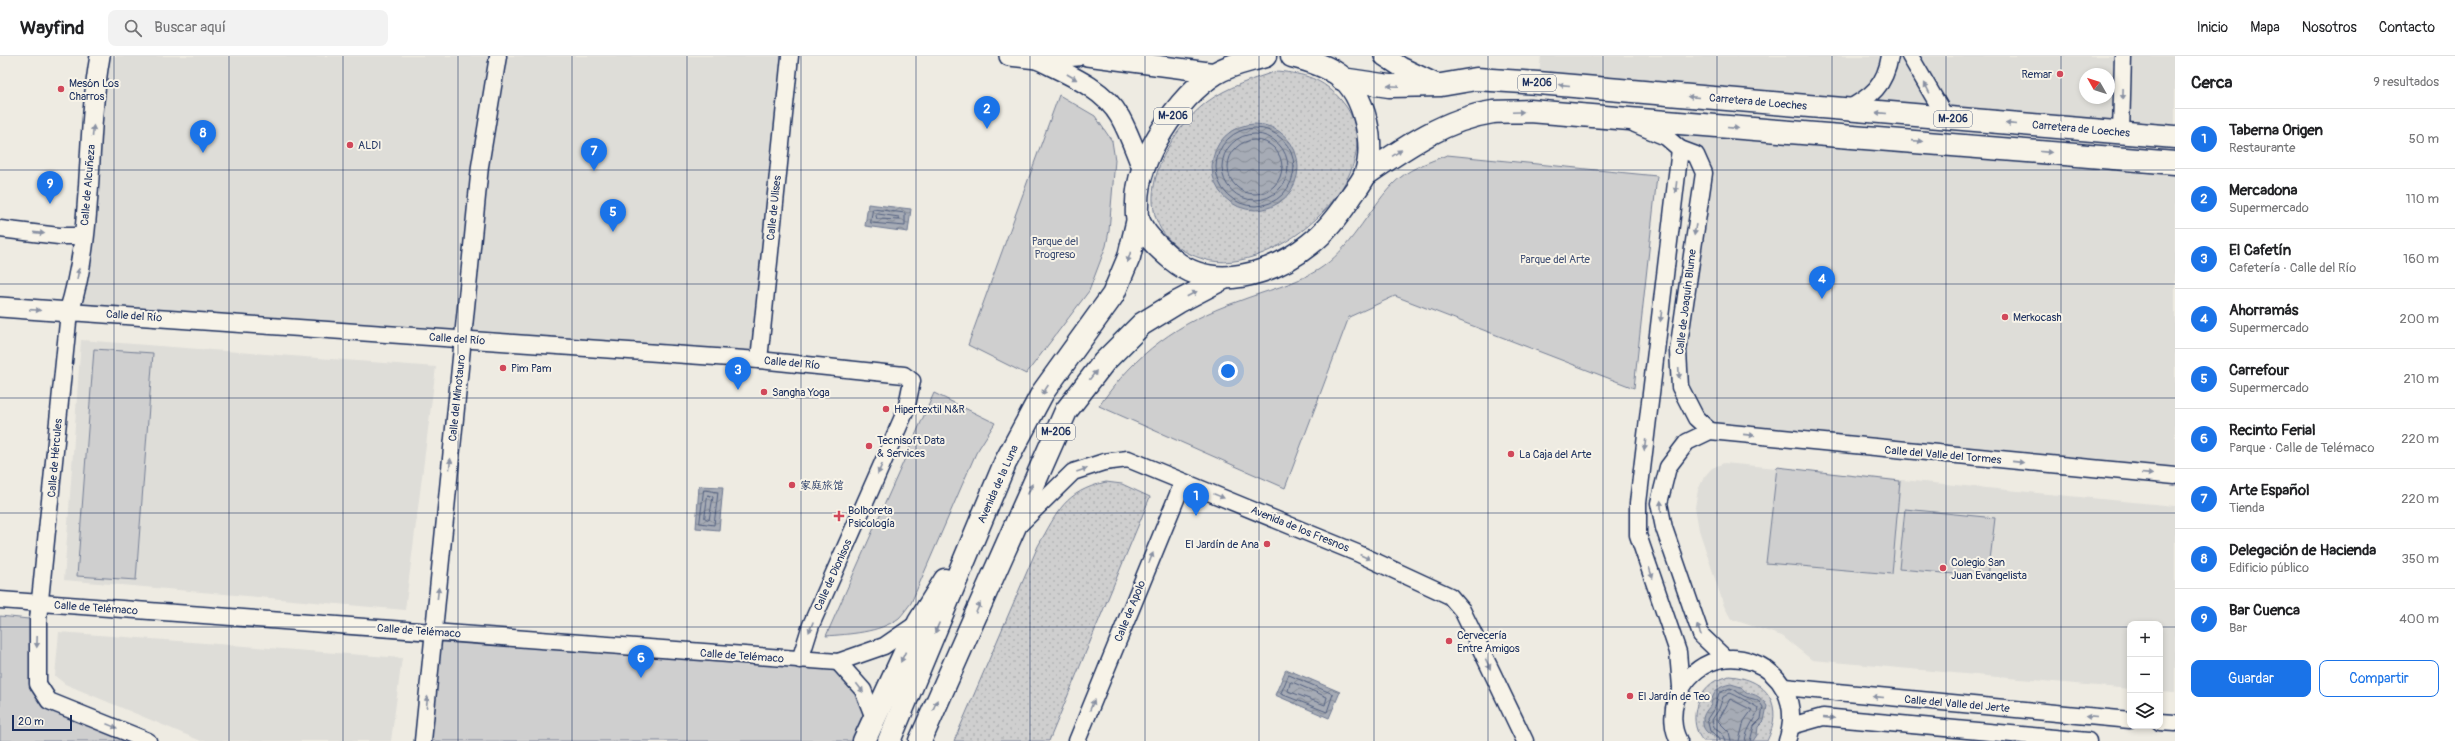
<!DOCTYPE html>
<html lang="es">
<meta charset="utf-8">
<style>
:root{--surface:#fff;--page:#f2f2f2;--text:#202124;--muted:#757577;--line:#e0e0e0;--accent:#1a73e8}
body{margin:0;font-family:Pangolin,"LXGW WenKai TC",sans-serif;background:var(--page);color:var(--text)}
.controls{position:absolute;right:12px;bottom:12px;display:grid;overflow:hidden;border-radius:8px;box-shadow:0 2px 6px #0003}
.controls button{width:36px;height:36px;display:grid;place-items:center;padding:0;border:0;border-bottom:1px solid var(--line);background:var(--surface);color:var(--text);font:20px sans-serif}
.compass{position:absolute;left:2079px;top:12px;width:36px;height:36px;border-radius:50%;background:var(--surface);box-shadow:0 2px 6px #0003;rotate:309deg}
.scale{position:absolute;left:12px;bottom:10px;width:60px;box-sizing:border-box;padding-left:4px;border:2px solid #1b2f5e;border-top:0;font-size:11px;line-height:14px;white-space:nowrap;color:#1b2f5e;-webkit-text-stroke:3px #f7f3e8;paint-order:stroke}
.you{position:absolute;left:1228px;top:315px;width:14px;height:14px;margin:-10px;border:3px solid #fff;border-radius:50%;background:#1a73e8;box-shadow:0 0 0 6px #1a73e833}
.badge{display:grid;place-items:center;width:26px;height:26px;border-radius:50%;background:var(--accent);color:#fff;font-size:13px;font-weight:700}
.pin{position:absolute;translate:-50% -33px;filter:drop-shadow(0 1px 2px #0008)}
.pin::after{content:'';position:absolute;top:21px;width:14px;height:12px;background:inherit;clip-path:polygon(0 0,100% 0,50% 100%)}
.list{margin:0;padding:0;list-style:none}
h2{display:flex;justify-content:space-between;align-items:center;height:52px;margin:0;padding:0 16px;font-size:17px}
h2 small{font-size:13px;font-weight:400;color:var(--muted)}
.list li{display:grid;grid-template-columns:26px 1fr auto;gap:12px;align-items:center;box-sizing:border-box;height:60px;padding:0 16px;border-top:1px solid var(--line)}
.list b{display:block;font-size:15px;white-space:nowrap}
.list p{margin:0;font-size:13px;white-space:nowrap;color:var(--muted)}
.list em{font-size:13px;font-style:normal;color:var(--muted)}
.actions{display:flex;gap:8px;padding:12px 16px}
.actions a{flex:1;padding:9px 0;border:1px solid var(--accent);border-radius:8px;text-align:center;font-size:14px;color:var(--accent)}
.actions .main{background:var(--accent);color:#fff}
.icon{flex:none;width:22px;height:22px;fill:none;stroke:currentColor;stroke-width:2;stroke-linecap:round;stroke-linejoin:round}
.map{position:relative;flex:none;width:2175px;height:685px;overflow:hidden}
header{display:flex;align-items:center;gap:24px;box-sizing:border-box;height:56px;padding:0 20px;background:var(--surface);border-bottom:1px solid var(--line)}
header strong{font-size:19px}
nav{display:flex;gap:22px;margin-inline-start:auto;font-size:14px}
.search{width:280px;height:36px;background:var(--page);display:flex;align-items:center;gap:10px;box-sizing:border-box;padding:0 14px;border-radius:8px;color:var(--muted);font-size:15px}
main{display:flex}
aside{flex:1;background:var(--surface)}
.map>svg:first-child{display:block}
.built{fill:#deddd8;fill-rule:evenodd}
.park{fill:#cfcfcf;stroke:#757f96}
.garden{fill:url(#garden-dots);stroke:#757f96}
.water{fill:url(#water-waves);stroke:#6e7992}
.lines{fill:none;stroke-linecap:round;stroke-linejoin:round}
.shore{stroke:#536181;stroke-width:1}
.minor-casing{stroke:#1b2f5e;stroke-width:19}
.tertiary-casing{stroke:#1b2f5e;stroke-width:22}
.primary-casing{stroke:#1b2f5e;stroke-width:25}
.minor{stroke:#f7f3e8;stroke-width:16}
.tertiary{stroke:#f7f3e8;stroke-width:19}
.primary{stroke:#f7f3e8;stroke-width:22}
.oneway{fill:#8991a3}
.grid{fill:none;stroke:#1b2f5e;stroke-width:1;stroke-opacity:0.55}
.poi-dot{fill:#d1495b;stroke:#f7f3e8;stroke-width:1.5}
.labels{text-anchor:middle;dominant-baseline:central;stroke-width:4;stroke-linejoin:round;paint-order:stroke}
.shield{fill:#f7f3e8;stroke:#5d6a87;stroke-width:1}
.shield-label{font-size:10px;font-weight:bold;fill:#1b2f5e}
.poi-label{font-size:11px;fill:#1b2f5e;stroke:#f7f3e8;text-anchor:start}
.street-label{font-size:11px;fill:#1b2f5e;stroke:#f7f3e8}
.park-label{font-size:11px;fill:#3f4f75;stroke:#f7f3e8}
</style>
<header>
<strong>Wayfind</strong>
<div class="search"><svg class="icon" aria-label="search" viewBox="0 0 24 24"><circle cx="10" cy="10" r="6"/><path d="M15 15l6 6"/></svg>Buscar aquí</div>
<nav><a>Inicio</a><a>Mapa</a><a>Nosotros</a><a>Contacto</a></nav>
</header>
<main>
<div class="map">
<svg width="2175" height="685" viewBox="0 0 2175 685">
<defs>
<pattern id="garden-dots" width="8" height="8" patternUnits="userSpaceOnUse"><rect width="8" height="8" fill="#cfcfcf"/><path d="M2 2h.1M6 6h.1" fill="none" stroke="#b1b2b4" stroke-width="1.8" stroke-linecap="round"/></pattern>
<pattern id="water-waves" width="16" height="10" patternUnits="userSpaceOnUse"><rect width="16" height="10" fill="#a6abb5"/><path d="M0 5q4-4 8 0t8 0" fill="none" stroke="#868c96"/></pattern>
</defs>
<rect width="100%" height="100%" fill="#eeebe2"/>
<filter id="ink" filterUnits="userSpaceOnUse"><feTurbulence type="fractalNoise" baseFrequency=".025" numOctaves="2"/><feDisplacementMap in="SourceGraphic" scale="8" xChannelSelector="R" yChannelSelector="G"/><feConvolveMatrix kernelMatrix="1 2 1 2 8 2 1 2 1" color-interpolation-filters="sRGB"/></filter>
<g filter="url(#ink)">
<!-- built -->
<g class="built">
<polygon points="100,0 790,0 759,304 69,256"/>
<path d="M1541,0H2175V81L1538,27ZM2085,18H2109V42H2085Z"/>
<polygon points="1624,63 2175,107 2175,420 1710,375 1680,331 1704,117 1696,99"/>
<polygon points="81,284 436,311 405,554 64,524"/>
<polygon points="1724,407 2175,450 2175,637 2160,636 2160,568 2130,568 2130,633 1812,604 1782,580 1731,563 1724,550 1699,474 1695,451 1698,434 1704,421 1712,412"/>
<polygon points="59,576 402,602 391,685 201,685 65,628 55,620"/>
</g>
<!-- park -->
<g class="park">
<polygon points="1059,39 1095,60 1112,85 1115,104 1109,175 1106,190 1089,235 1026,318 968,289"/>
<path d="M1447,99L1657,120L1634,332L1395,240L1349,261L1285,432L1099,350C1136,297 1178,266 1239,245C1265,235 1295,228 1318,214C1350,194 1367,156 1392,129C1407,113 1427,107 1447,99Z"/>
<polygon points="94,293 153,297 136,524 77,520"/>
<path d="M934,337L995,367L976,397L911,547C907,552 903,558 899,562C879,577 849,578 826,580Z"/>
<polygon points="1777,411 1900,425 1892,518 1766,507"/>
<polygon points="1905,453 1995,462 1988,521 1899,513"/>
<polygon points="0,560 38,564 37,588 49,645 148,685 0,685"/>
<polygon points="434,576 833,605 874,662 864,685 423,685"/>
</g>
<!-- garden -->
<g class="garden">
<path d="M1277,15C1305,18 1322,22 1341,44C1402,113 1274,225 1203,203C1119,177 1155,86 1207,46C1227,31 1253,23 1277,15Z"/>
<path d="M1106,426L1122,428L1150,441L1049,685H954L1038,490C1058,455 1064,436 1106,426Z"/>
<path d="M1729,620C1769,623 1784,650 1767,685H1703C1688,667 1695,637 1715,625C1719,623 1725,622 1729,620Z"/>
</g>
<!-- water -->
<g class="water">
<circle cx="1255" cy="111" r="43"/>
<polygon points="868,148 911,153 908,176 865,170"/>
<polygon points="699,430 723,431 719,474 696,472"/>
<polygon points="1286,613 1340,636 1329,662 1275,639"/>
<path d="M1731,628L1741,631L1746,637C1756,638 1761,641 1767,650L1764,665L1758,671L1757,679L1753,685C1739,685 1704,685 1703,668C1702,659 1706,655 1711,649C1712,637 1718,630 1731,628Z"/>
</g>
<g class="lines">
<!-- shore -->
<g class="shore">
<circle cx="1255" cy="111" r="39"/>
<circle cx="1255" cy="111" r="33"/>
<circle cx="1255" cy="111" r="27"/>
<polygon points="873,153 905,157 905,170 871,167"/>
<polygon points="878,158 899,161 900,164 877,163 876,160"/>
<polygon points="704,434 718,436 714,469 700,467"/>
<polygon points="708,439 713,441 709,464 705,462"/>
<polygon points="1289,619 1333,638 1327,656 1281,638"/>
<polygon points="1292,626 1327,641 1325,649 1288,635 1290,627"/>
<path d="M1720,685L1719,681L1710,675L1707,663L1715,651L1719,637L1730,632C1737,634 1738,637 1744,640C1752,644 1757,641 1763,651L1761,663L1754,670L1750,685"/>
<path d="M1725,685L1722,677L1714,671L1712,664L1719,653L1723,641L1730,637C1734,638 1756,650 1758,652C1758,660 1746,672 1745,685"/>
<polyline points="1731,685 1729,676 1718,665 1730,643 1752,654 1744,665 1739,685"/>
</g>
<defs>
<g id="minor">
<polyline points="1910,0 1946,62"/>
<path d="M1846,54C1872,40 1885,30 1890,0"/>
<polyline points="1635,68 1666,81 1680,93 1696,99 1704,117 1678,295 1680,331 1696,362 1710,375"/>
<polyline points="2121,77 2123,0"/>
<polyline points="1680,93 1638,447 1638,479 1678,596 1681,631"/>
<polyline points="0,173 59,180 83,180"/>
<polyline points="759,304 790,0"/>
<polyline points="1018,470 1073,416 1104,406 1128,403 1357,497 1450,540 1462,554 1525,685"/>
<polyline points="0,544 838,606 884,590 919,566"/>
<polyline points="1725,602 1701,579 1664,472 1659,447 1668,411 1687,386 1710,375 2175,420"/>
<polyline points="838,606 863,634 874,662"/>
<polyline points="1784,631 2130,664"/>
<polyline points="2160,666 2175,667"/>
<polyline points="1791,670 1823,661 2088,685"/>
<polyline points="148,685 49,645 38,628 38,564 69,256 759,304 904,319 912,325 906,354 811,569 800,604"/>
<polyline points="423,685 480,110 498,0"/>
<polyline points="1077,685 1183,426"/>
<path d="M1679,685C1672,673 1672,656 1676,644C1706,567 1813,606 1787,685"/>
</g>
<g id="tertiary">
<polyline points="1009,0 1037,3 1077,0"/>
<polyline points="1087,0 1216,17"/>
<polyline points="1384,0 1401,11 1439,29"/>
<path d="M1037,3C1065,17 1104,32 1120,61C1129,77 1135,95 1142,112"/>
<path d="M0,251L69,256C95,174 85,84 100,0"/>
</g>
<g id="primary">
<path d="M1265,0C1249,5 1231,8 1216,17C1178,41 1136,103 1137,149C1137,153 1136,159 1138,163C1143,178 1161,194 1173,204C1213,237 1273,218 1310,188C1327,175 1341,156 1352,139C1356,133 1362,126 1365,119C1376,90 1365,38 1339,19C1325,9 1308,4 1292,0"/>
<polyline points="1342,23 1389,30 1441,29 1476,23 1538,27 2175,81"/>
<path d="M1365,119C1404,92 1445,63 1493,56C1505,55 1518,56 1530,55L2175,107"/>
<polyline points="864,685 919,566 945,524"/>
<polyline points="889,685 1005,407 1043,336 1113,239 1129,201 1138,163"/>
<polyline points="920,685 1066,355 1104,306 1142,268 1178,246 1222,223"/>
</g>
</defs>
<!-- minor casing -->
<use href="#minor" class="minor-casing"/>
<!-- tertiary casing -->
<use href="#tertiary" class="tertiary-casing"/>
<!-- primary casing -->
<use href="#primary" class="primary-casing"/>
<!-- minor -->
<use href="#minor" class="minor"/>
<!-- tertiary -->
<use href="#tertiary" class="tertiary"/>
<!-- primary -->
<use href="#primary" class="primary"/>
</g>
<!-- one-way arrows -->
<defs><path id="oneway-solid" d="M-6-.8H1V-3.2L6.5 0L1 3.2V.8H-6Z"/></defs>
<g class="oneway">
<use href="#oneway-solid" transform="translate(1072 21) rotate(30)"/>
<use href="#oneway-solid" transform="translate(1564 29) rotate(-175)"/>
<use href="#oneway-solid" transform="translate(1393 30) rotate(-178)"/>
<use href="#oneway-solid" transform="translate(1927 32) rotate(-118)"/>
<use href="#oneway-solid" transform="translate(2123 38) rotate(91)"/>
<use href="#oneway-solid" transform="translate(1693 41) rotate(-175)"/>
<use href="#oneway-solid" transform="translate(1518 56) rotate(-2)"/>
<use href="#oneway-solid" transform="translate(1881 57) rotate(-175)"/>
<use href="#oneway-solid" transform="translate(2011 68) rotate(-175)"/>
<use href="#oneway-solid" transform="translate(1733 72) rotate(5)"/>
<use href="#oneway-solid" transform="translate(93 75) rotate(-85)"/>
<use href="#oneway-solid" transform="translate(1917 85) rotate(4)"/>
<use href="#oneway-solid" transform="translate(2046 96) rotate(5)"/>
<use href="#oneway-solid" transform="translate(1397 97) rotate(-34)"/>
<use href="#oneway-solid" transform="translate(1676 131) rotate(97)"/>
<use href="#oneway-solid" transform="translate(1695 174) rotate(99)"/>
<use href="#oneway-solid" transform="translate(39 177) rotate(6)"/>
<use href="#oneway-solid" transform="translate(1129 201) rotate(107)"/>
<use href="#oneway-solid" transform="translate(78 218) rotate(-80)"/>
<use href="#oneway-solid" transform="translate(1192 238) rotate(-28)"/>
<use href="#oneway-solid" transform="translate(35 254) rotate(4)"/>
<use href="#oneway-solid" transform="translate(1661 260) rotate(97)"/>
<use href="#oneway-solid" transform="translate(1679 317) rotate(87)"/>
<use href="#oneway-solid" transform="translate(1093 319) rotate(-52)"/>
<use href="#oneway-solid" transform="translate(1045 334) rotate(124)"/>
<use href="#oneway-solid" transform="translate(1749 379) rotate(6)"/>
<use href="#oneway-solid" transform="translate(1645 389) rotate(97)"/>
<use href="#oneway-solid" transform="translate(2018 406) rotate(6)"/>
<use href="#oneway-solid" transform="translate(450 408) rotate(-84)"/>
<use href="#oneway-solid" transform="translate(880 413) rotate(114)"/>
<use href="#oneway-solid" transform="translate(1082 414) rotate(-19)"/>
<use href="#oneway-solid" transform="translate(2147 418) rotate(5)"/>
<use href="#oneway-solid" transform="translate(1030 433) rotate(-67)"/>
<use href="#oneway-solid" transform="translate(1219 440) rotate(22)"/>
<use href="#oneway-solid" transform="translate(1661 450) rotate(-93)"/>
<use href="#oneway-solid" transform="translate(1365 501) rotate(25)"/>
<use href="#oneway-solid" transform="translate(1151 502) rotate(-68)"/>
<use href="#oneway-solid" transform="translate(1651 517) rotate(71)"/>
<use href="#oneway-solid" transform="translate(438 537) rotate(-84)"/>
<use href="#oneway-solid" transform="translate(978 552) rotate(-66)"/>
<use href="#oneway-solid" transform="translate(811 571) rotate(112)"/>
<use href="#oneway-solid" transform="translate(937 572) rotate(113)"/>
<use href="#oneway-solid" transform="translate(1699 574) rotate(-113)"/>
<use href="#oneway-solid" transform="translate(37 586) rotate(92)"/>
<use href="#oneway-solid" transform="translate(903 601) rotate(115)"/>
<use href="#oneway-solid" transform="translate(1488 608) rotate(65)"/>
<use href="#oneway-solid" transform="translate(860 632) rotate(53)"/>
<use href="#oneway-solid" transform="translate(1878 641) rotate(-175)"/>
<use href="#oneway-solid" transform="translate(427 646) rotate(-84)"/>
<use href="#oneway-solid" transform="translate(935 649) rotate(-66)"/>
<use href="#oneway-solid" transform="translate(1092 649) rotate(-68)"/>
<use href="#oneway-solid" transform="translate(2091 661) rotate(-175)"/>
<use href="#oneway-solid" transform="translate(1829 662) rotate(5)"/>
<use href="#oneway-solid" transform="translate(112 670) rotate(22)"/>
</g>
</g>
<!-- grid -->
<path class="grid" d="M114,0V685M229,0V685M343,0V685M458,0V685M572,0V685M687,0V685M801,0V685M916,0V685M1030,0V685M1145,0V685M1259,0V685M1374,0V685M1488,0V685M1603,0V685M1717,0V685M1832,0V685M1946,0V685M2061,0V685M0,114H2175M0,228H2175M0,342H2175M0,457H2175M0,571H2130M2160,571H2175"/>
<!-- markers -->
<g class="poi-dot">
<circle cx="2060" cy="18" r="4"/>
<circle cx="61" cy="33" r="4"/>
<circle cx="350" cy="89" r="4"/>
<circle cx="2005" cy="261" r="4"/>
<circle cx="503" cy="312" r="4"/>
<circle cx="764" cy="336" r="4"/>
<circle cx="886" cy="353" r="4"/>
<circle cx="869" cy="390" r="4"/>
<circle cx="1511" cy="398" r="4"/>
<circle cx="792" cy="429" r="4"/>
<path d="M837 454h4v4h4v4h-4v4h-4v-4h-4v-4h4z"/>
<circle cx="1267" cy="488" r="4"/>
<circle cx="1943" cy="512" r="4"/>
<circle cx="1449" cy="585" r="4"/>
<circle cx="1630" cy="640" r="4"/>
</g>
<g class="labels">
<!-- shield labels -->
<g class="shield">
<rect x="1518" y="19" width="38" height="16" rx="3"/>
<rect x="1154" y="52" width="38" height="16" rx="3"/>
<rect x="1934" y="55" width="38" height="16" rx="3"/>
<rect x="1037" y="368" width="38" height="16" rx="3"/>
</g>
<g class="shield-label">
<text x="1537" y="27">M-206</text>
<text x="1173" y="60">M-206</text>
<text x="1953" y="63">M-206</text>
<text x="1056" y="376">M-206</text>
</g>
<!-- poi labels -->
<g class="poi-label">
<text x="2052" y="18" text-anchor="end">Remar</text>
<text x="69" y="27">Mesón Los<tspan x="69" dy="13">Charros</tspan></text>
<text x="358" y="89">ALDI</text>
<text x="2013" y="261">Merkocash</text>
<text x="511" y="312">Pim Pam</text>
<text x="772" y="336">Sangha Yoga</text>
<text x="894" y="353">Hipertextil N&amp;R</text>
<text x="877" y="384">Tecnisoft Data<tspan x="877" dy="13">&amp; Services</tspan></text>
<text x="1519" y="398">La Caja del Arte</text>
<text x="800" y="429">家庭旅馆</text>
<text x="848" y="454">Bolboreta<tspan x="848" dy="13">Psicología</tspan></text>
<text x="1259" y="488" text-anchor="end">El Jardín de Ana</text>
<text x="1951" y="506">Colegio San<tspan x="1951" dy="13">Juan Evangelista</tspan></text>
<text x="1457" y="579">Cervecería<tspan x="1457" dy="13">Entre Amigos</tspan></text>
<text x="1638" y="640">El Jardín de Teo</text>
</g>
<!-- street labels -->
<g class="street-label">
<text transform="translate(1758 46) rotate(5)">Carretera de Loeches</text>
<text transform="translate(2081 73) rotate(5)">Carretera de Loeches</text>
<text transform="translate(88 129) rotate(-85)">Calle de Alcuñeza</text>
<text transform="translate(774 152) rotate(-84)">Calle de Ulises</text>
<text transform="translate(1686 246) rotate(-83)">Calle de Joaquín Blume</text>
<text transform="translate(134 260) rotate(4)">Calle del Río</text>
<text transform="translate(457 283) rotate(4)">Calle del Río</text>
<text transform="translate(792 307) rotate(5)">Calle del Río</text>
<text transform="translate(457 342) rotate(-84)">Calle del Minotauro</text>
<text transform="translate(1943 399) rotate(5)">Calle del Valle del Tormes</text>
<text transform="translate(55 402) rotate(-85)">Calle de Hércules</text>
<text transform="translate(998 428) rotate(-66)">Avenida de la Luna</text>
<text transform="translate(1300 473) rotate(22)">Avenida de los Fresnos</text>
<text transform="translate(833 519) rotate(-66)">Calle de Dionisos</text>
<text transform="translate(96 552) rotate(4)">Calle de Telémaco</text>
<text transform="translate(1130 555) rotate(-68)">Calle de Apolo</text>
<text transform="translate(419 575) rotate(4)">Calle de Telémaco</text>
<text transform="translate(742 600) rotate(4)">Calle de Telémaco</text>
<text transform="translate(1957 648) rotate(5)">Calle del Valle del Jerte</text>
</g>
<!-- park labels -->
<g class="park-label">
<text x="1055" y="185">Parque del<tspan x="1055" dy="13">Progreso</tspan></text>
<text x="1555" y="203">Parque del Arte</text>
</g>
</g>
</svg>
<div class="controls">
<button>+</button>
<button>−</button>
<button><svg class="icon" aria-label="layers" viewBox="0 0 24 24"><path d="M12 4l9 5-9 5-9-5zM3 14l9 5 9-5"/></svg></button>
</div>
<svg class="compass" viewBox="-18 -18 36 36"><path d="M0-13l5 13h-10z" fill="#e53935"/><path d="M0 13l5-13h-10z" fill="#757577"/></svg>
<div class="scale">20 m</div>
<div class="you"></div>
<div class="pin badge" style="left:1196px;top:460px">1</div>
<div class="pin badge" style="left:987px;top:73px">2</div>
<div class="pin badge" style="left:738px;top:334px">3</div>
<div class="pin badge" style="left:1822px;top:243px">4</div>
<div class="pin badge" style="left:613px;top:176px">5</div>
<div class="pin badge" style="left:641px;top:622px">6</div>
<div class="pin badge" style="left:594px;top:115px">7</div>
<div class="pin badge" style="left:203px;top:97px">8</div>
<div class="pin badge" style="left:50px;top:148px">9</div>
</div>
<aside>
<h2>Cerca<small>9 resultados</small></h2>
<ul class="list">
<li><span class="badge">1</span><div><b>Taberna Origen</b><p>Restaurante</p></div><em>50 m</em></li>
<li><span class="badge">2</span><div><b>Mercadona</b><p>Supermercado</p></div><em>110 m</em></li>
<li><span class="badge">3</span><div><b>El Cafetín</b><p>Cafetería · Calle del Río</p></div><em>160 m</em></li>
<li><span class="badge">4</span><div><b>Ahorramás</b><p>Supermercado</p></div><em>200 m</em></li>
<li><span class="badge">5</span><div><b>Carrefour</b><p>Supermercado</p></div><em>210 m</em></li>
<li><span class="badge">6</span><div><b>Recinto Ferial</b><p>Parque · Calle de Telémaco</p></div><em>220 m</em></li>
<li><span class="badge">7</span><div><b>Arte Español</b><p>Tienda</p></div><em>220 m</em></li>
<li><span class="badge">8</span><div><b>Delegación de Hacienda</b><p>Edificio público</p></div><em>350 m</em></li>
<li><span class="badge">9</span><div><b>Bar Cuenca</b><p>Bar</p></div><em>400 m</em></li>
</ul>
<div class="actions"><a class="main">Guardar</a><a>Compartir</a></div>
</aside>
</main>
